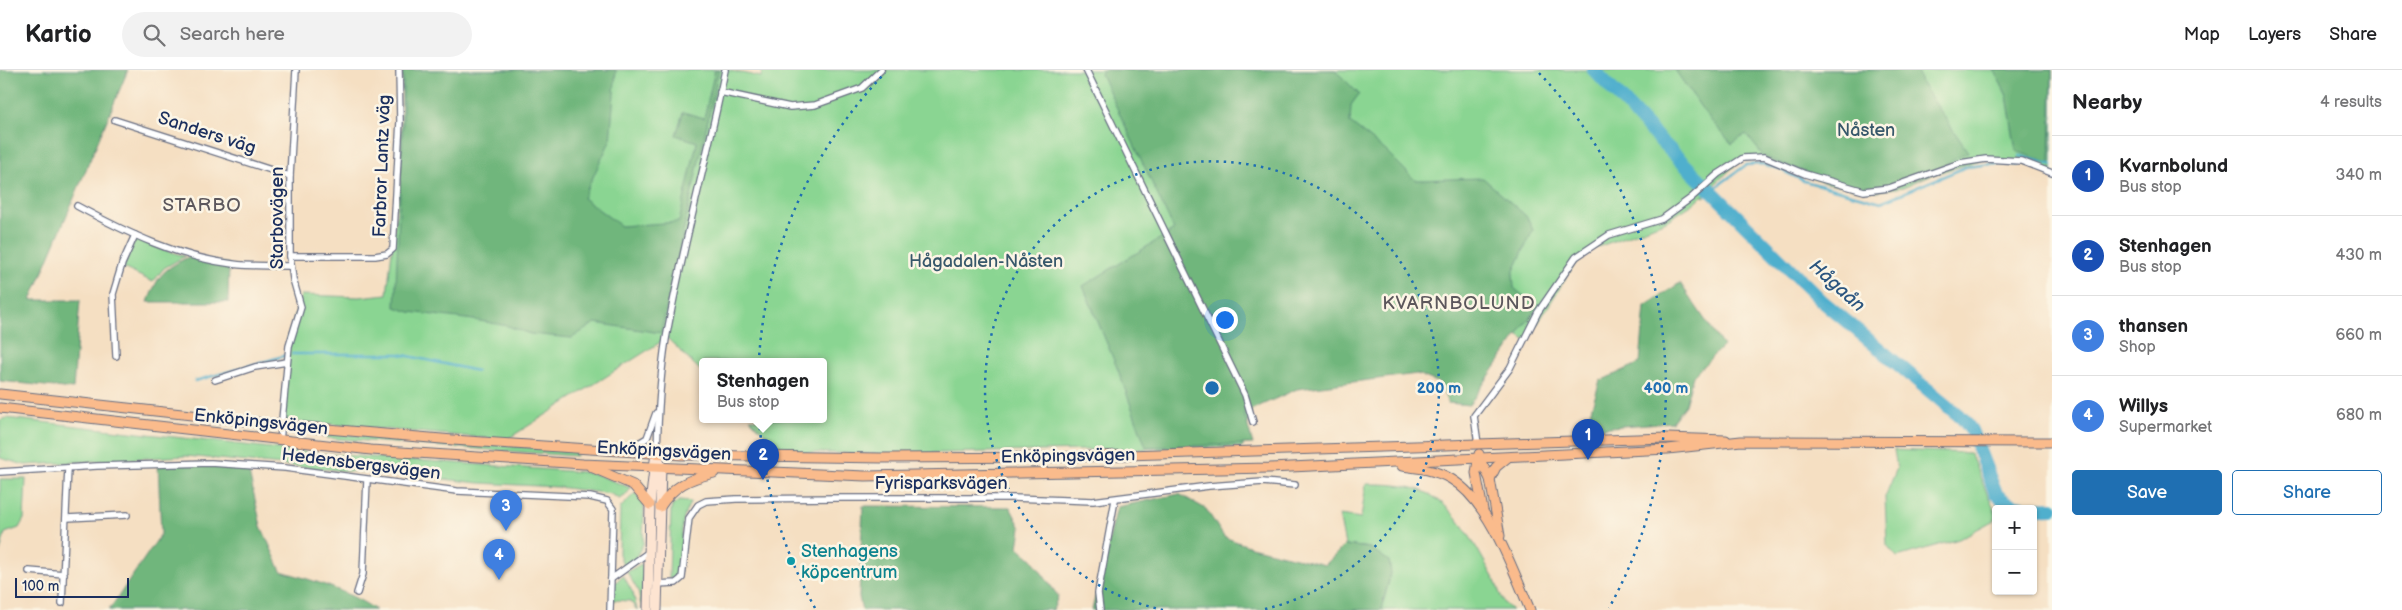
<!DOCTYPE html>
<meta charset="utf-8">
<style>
:root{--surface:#fff;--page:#f2f2f2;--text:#202124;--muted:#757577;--line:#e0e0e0;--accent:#1f6fb2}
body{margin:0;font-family:"Balsamiq Sans",sans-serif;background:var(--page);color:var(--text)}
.controls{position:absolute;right:15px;bottom:15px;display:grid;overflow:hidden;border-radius:5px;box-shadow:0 1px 4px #0004}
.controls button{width:45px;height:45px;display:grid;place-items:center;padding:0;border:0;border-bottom:1px solid var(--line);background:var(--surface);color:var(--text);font:25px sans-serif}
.scale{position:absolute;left:15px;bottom:12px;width:114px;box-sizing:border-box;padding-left:5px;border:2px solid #1b2f5e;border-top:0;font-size:14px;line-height:18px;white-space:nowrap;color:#1b2f5e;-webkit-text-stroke:4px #fcf5e5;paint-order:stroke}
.you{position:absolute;left:1224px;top:249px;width:18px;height:18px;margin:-12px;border:4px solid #fff;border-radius:50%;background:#1a73e8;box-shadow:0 0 0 8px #1a73e833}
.badge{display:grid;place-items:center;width:32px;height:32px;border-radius:50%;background:var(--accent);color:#fff;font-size:16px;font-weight:700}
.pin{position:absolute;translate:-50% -41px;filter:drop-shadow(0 1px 2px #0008)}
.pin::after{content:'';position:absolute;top:26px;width:18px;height:15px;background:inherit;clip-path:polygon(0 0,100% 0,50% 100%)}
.popup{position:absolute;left:699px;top:288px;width:128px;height:65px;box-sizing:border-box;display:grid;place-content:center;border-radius:5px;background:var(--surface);filter:drop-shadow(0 1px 4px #0005);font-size:16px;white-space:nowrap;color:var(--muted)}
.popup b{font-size:19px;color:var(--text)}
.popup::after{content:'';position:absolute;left:50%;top:100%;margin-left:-10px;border:10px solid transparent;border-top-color:var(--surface)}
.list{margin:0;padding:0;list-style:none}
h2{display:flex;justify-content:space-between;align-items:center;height:65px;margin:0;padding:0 20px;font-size:21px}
h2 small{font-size:16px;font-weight:400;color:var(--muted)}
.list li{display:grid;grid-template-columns:32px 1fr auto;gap:15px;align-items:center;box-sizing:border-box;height:80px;padding:0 20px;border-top:1px solid var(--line)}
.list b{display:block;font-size:19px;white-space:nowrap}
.list p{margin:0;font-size:16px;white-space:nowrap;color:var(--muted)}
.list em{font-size:16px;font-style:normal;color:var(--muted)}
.actions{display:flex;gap:10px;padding:15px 20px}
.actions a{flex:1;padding:11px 0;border:1px solid var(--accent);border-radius:5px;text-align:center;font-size:18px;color:var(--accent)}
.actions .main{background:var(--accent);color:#fff}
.icon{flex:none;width:28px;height:28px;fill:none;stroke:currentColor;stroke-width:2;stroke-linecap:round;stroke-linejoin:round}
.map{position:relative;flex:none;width:2052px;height:540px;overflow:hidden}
header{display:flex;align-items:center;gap:30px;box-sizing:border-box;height:70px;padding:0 25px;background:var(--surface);border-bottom:1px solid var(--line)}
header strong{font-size:24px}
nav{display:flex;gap:28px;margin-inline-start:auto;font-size:18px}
.search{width:350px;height:45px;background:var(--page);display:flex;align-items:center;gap:12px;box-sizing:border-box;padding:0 18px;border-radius:28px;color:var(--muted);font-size:19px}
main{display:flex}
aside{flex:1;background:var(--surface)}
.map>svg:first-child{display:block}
.green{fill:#8ad592;stroke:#528278}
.forest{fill:#6fb67c;stroke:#45726d}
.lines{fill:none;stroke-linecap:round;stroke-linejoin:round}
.stream{stroke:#4fafcd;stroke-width:2.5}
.river{stroke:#4fafcd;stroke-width:14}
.street-casing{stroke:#676d81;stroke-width:8}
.secondary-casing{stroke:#676d81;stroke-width:11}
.primary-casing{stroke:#676d81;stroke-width:11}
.street{stroke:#fff;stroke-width:5.5}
.secondary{stroke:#fde4d1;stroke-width:9}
.primary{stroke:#fabb8c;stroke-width:9}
.ring{fill:none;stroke:#1f6fb2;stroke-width:2.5;stroke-dasharray:2.5 5}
.culture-dot{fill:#0f9aa8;stroke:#fcf5e5;stroke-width:2}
.labels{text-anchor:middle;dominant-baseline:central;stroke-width:5;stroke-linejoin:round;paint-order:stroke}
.park-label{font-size:18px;fill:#37586b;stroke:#fcf5e5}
.street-label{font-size:18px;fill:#1b2f5e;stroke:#fcf5e5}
.culture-label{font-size:18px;fill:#0d838f;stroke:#fcf5e5;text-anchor:start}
.neighbourhood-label{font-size:19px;letter-spacing:1px;fill:#5c575c;stroke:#fcf5e5}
.water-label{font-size:19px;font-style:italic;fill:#2b557f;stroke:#fcf5e5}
.centre{fill:#1f6fb2;stroke:#fcf5e5;stroke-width:2.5}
.ring-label{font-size:15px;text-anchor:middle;font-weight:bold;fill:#1f6fb2;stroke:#fcf5e5;stroke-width:5;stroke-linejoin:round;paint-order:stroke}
</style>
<header>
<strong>Kartio</strong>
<div class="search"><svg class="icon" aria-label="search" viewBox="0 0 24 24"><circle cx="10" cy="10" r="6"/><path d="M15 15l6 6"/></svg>Search here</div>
<nav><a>Map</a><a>Layers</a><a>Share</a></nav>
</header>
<main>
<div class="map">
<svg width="2052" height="540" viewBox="0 0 2052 540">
<rect width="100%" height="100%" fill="#fcf5e5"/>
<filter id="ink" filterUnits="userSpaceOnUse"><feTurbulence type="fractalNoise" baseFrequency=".02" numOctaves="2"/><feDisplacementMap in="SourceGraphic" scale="10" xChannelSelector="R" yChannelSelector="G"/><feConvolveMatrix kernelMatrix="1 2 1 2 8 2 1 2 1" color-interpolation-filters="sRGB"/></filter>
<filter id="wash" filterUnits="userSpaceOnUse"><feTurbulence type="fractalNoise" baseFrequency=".0096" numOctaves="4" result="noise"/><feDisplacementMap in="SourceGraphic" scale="20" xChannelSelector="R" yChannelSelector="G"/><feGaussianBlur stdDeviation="1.12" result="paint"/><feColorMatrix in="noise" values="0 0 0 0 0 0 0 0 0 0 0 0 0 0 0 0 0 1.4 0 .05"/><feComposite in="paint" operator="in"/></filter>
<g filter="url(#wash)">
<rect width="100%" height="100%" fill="#f5dfc2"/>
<!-- green -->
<g class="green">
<polygon points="402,0 727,0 761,7 762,0 2052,0 2052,104 2025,93 1985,89 1931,105 1903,117 1878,121 1825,113 1766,90 1741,90 1704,124 1705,127 1702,126 1693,134 1666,151 1590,180 1572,198 1527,271 1482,243 1252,336 1243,377 883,384 784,382 750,349 823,349 823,291 703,291 703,303 667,268 506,370 282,350 288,267 301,225 359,227 387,224 400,112"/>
<polygon points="136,168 158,178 185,186 164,198 153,212 123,198"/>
<polygon points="6,348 315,383 582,402 598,405 631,418 625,426 619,429 611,424 558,417 479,413 399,404 346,401 186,386 25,395 0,388 0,350"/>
<polygon points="326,363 576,381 576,386 326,368"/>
<polygon points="1894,380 1970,383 1996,444 1996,449 1959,469 1897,487 1887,475 1885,427 1897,398"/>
<polygon points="0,409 26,409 24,449 19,458 5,463 0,482"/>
<path d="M1366,414C1385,414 1408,414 1427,423C1458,439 1476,477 1493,507C1498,515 1499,525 1504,532C1505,535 1509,537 1512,540H1381L1391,503L1370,478L1345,475L1339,445L1361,448Z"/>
<polygon points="635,423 643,432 644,439 643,474 635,489 624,497 619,484 620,438"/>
<path d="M679,431L691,432C674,455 689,493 673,508H669L671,441L672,436Z"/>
<polygon points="641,494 643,495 642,540 638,521 627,502"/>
<polygon points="623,505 633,523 637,540 630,531 612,530 614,514"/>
</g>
<!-- forest -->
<g class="forest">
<polygon points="0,0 128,0 31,230 80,230 73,319 0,311"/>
<polygon points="403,0 616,0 610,71 583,128 621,156 679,152 697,72 676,65 683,42 704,48 715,0 719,0 661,263 595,253 572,268 530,264 508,256 474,250 410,242 395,237 403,51"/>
<polygon points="1103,0 1335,0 1359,24 1351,35 1350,53 1386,81 1415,110 1483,108 1526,146 1533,160 1513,203 1514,218 1537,237 1469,335 1448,333 1439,313 1417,304 1297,319 1244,343 1253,374 1146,377 1118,300 1083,216 1174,160 1101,4"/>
<polygon points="1675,0 1917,0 1921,12 1968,82 1921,108 1889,118 1864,121 1840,115 1764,87 1746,64 1732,74 1707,46"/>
<polygon points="1994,0 2052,0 2050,94 2016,81 2007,26"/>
<path d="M190,186L229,194L228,232H148C159,203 163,200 190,186Z"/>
<polygon points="1680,213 1723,276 1693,306 1685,335 1672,352 1585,359 1600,311 1640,293 1645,236"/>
<path d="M188,392L248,398L261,456L281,501C315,511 346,520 376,540H109L161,464L158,394Z"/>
<polygon points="1179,424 1206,439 1224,467 1251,477 1325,495 1345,475 1370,478 1389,491 1391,503 1381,540 1092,540 1117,437"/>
<polygon points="863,436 1010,437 1021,458 1018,477 1032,489 1058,526 1053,540 862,540 859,527"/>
</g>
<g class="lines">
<!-- stream -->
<g class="stream">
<polyline points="2020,86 2052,95"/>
<polyline points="1712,120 1746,95 1762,94 1777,98 1804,111 1881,132 1966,97 1991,94 2019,95"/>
<polyline points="292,284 399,284 477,301"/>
<polyline points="195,311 287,285"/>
</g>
<!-- river -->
<path class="river" d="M1594,0L1658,68L1821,230L1963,349L1971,360L1996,424C2010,439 2032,439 2052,438"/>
</g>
</g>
<g filter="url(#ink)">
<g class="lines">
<defs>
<g id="street">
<polyline points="1086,0 1245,325 1253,352"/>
<polyline points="720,22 790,37 815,35 862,18 881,0"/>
<polyline points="115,50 290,106"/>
<path d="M77,136C127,163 177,187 233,194C252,197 272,195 291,196"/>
<polyline points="290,186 375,186 387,184 393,179 400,51 399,0"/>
<polyline points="116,286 113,224 122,194 135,165"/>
<polyline points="215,310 255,297 287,292"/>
<polyline points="280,371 289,276 301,237 293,209 290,186 290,106 296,0"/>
<polyline points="1478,374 1474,346 1510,298 1538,242 1576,187 1609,165 1662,149 1691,128 1718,104 1743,88 1764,87 1805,104 1864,121 1889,118 1960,93 1986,89 2021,91 2052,103"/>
<polyline points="627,380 647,368 656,343"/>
<path d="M657,383C658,345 660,306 666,269C682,178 707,90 725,0"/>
<polyline points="0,402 97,396 211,393 285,398 457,421 590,427 607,431 613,439 610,540"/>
<polyline points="67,448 127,445"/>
<polyline points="29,501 64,504"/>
<polyline points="611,509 649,482"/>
<polyline points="656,514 676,513 682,508 689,448 698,435 706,431 736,429 842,428 1013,428 1093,431 1209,416 1263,412 1295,415"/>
<polyline points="357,523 363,504 367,410"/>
<polyline points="62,533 68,398"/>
<polyline points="1100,540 1098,523 1115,430"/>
</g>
<g id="secondary">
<polyline points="657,383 661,397 657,540"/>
<polyline points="648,540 650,435 655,390"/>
</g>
<g id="primary">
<polyline points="0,324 282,355 453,370 681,385 882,388 1063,387 1668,368 1726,370"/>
<polyline points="0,338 371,380 583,394 865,406 1270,398 1668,379 1741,371 2052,372"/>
<polyline points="1479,384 1476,403 1483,440"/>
<polyline points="1479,388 1490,409 1500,466"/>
<path d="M1402,396C1419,398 1436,400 1451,409C1489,431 1513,500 1530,540"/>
<polyline points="591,397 633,415 650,435"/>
<polyline points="1490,409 1496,397 1507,388"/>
<path d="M660,437C674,415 689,409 714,403"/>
</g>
</defs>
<!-- street casing -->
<use href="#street" class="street-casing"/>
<!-- secondary casing -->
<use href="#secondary" class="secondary-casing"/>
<!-- primary casing -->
<use href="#primary" class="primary-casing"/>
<!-- street -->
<use href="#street" class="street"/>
<!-- secondary -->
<use href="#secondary" class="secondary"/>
<!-- primary -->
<use href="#primary" class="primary"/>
</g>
</g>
<!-- distance rings -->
<g class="ring">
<path d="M1163 540A227 227 0 1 1 1261 540"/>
<path d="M815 538A454 454 0 0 1 885 3M1539 3A454 454 0 0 1 1609 538"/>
</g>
<!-- markers -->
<circle class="culture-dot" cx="791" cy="491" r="5"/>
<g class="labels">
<!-- park labels -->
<g class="park-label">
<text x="1866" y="60">Nåsten</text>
<text x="986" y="191">Hågadalen-Nåsten</text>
</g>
<!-- street labels -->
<g class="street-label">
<text transform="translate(207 63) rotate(18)">Sanders väg</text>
<text transform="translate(382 96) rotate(-88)">Farbror Lantz väg</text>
<text transform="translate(277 148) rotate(-90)">Starbovägen</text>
<text transform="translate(261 352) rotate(6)">Enköpingsvägen</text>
<text transform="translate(664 381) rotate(3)">Enköpingsvägen</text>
<text transform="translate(1068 386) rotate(-1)">Enköpingsvägen</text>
<text transform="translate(361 394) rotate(7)">Hedensbergsvägen</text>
<text x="941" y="413">Fyrisparksvägen</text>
</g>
<!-- culture labels -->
<g class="culture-label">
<text x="801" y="481">Stenhagens<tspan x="801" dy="21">köpcentrum</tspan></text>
</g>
<!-- neighbourhood labels -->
<g class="neighbourhood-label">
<text x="202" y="135">STARBO</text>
<text x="1459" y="233">KVARNBOLUND</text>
</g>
<!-- water labels -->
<g class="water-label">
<text transform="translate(1837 216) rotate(42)">Hågaån</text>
</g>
</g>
<circle cx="1212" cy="318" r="8" class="centre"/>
<g class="ring-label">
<text x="1439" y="323">200 m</text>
<text x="1666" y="323">400 m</text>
</g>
</svg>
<div class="controls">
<button>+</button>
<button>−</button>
</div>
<div class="scale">100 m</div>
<div class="you"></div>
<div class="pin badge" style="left:1588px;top:390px;background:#1a4fb4">1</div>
<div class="pin badge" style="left:763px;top:410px;background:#1a4fb4">2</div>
<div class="popup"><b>Stenhagen</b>Bus stop</div>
<div class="pin badge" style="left:506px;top:461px;background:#3f7fe0">3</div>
<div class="pin badge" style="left:499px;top:510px;background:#3f7fe0">4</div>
</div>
<aside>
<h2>Nearby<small>4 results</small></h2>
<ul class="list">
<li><span class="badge" style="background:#1a4fb4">1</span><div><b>Kvarnbolund</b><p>Bus stop</p></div><em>340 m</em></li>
<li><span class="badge" style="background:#1a4fb4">2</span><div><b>Stenhagen</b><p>Bus stop</p></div><em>430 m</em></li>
<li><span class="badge" style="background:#3f7fe0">3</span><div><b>thansen</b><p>Shop</p></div><em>660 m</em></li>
<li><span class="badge" style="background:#3f7fe0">4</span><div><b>Willys</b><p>Supermarket</p></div><em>680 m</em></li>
</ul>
<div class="actions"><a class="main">Save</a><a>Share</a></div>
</aside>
</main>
